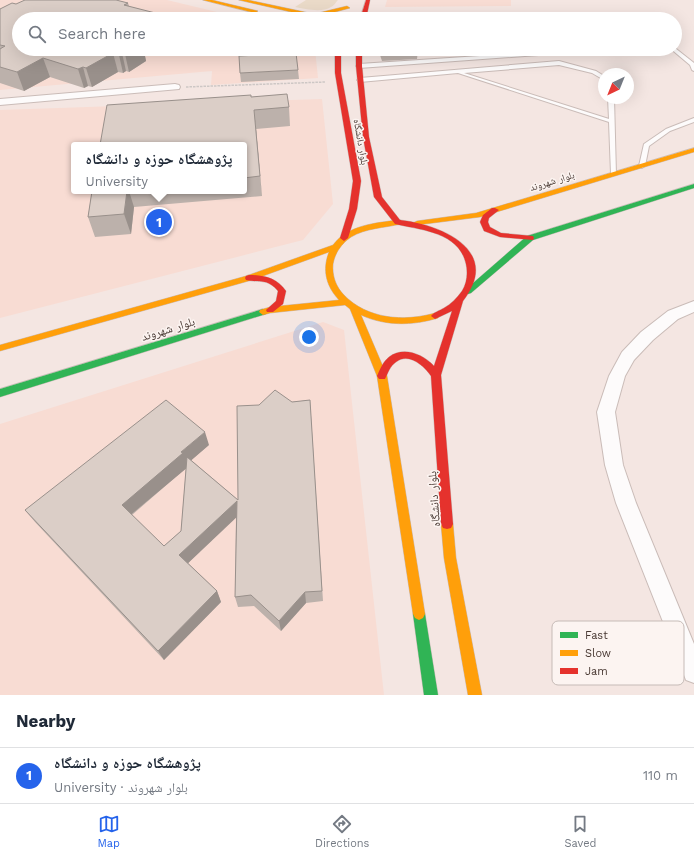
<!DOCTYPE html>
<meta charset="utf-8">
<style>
:root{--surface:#fff;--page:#f2f2f3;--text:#1f2937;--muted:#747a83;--line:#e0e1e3;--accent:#2563eb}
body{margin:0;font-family:"Work Sans","Noto Naskh Arabic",sans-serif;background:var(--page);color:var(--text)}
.compass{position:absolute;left:598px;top:68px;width:36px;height:36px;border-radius:50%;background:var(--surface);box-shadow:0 4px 16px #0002;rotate:223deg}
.you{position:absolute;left:309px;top:337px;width:14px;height:14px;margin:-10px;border:3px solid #fff;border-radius:50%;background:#1a73e8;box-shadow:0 0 0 6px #1a73e833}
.badge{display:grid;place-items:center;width:26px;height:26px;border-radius:50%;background:var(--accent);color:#fff;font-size:13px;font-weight:700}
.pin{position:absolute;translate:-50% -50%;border:2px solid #fff;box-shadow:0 1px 4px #0006}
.popup{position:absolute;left:71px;top:142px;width:176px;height:52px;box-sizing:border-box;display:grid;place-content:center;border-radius:4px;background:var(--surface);filter:drop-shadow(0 1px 3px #0005);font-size:13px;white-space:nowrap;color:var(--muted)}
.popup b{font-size:15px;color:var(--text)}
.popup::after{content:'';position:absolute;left:50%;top:100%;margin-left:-8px;border:8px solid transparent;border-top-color:var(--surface)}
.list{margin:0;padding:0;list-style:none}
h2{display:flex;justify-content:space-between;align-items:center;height:52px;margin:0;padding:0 16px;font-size:17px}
h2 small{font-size:13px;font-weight:400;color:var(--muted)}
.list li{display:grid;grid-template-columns:26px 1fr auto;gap:12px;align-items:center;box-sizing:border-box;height:56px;padding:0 16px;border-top:1px solid var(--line)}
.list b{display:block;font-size:15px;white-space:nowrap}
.list p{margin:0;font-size:13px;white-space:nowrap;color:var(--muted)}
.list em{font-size:13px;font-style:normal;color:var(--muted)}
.icon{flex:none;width:22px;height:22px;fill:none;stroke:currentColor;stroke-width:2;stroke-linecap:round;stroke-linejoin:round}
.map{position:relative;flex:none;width:694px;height:695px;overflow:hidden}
.search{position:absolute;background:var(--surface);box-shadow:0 4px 16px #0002;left:12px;right:12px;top:12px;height:44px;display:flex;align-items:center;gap:10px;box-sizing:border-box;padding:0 14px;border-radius:22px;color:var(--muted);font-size:15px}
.sheet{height:108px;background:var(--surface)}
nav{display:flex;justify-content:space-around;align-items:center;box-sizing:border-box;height:56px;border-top:1px solid var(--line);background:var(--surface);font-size:11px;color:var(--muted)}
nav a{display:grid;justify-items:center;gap:2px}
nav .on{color:var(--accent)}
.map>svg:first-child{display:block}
.built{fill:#f8dcd3;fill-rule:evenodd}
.green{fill:#eadac8}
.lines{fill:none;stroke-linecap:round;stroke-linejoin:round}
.lane-casing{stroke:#cabcb8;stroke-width:2}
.street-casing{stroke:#cabcb8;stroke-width:2}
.fast-casing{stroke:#cabcb8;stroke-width:1}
.slow-casing{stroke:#cabcb8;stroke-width:1}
.jam-casing{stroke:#cabcb8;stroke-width:1}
.path{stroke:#cdc7c5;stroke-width:1.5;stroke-dasharray:2.5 1;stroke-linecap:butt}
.lane{fill:#fdfbfb;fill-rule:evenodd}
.street{fill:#fdfbfb;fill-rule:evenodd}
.fast{fill:#30b455;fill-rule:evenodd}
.slow{fill:#ff9f0a;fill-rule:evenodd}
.jam{fill:#e5322d;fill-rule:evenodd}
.wall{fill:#bcb1ab;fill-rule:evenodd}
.shaded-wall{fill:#99908b}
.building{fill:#dbcec7;stroke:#99908b}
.labels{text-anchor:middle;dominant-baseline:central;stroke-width:3;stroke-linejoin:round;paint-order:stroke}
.far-street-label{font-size:10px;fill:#473731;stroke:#fcf4f1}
.street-label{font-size:12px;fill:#473731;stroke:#fcf4f1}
.key{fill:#fcf4f1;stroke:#c6bbb7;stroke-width:1}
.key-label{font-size:11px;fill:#473731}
</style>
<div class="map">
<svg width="694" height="695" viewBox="0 0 694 695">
<rect width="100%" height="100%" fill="#f4e6e2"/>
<!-- built -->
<g class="built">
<polygon points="0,0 167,0 246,19 19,19 19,49 315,49 318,78 211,85 212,71 0,90"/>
<polygon points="387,0 511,0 511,6 385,7"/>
<path d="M322,99L333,204L303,240L0,318V110ZM74,145H244V191H74Z"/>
<polygon points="323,322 344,330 384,695 0,695 0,424"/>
</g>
<!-- green -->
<path class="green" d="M306,0H338C336,2 334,6 331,7C322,13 305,9 295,7Z"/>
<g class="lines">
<defs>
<g id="lane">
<polygon points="675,48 694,63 694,71 692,70 690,65 671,49"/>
<polygon points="585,49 608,49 606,50 359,68 356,66 359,64"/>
<polygon points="559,61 596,71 604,76 604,80 592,73 559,65 464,73 609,119 608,98 614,98 616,175 612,175 611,174 609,122 458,73 360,82 357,80 360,78"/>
<polygon points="694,118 694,122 670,131 649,146 645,166 642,168 640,167 639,166 644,144 666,129"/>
</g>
<g id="street">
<polygon points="175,84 179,85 180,87 179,89 0,105 0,99"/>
<polygon points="694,301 694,312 678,319 653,340 634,360 625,376 615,412 623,465 636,503 694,644 694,683 686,680 616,503 605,465 597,412 609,376 622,352 641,332 668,311"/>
</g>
<g id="fast">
<polygon points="694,184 694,188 533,240 471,293 468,294 464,291 527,236"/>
<polygon points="263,309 267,312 266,314 0,397 0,389"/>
<polygon points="419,608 423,610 425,614 438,695 424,695 413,614 415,610"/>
</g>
<g id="slow">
<polygon points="203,0 212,0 258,11 255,13"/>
<polygon points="239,0 248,0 314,14 347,6 350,8 320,16 332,19 322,19"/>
<polygon points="694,148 694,152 480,217 417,225 413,223 417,221 476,213"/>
<path d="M398,220H401V224C384,228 366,228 351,237C341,244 335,253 333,264C332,276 336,287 344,295C367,319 404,322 435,313L439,316L438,318C412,326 385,326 361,315L387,376L425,614L423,618L419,620L415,618L413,614L377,376L350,309L345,305L270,313L263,315L259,312L260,310L270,307L339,300C326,286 322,270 329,252L252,280L0,351V345L246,276L333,245C348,225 375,223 398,220Z"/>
<polygon points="447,519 451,520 453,524 456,558 482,695 468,695 444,558 441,524 443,520"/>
</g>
<g id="jam">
<polygon points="366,0 370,0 366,19 360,19"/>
<polygon points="335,49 341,49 341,73 361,181 357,209 348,238 344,241 340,238 349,209 353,181 335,73"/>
<path d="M356,49H362V66L369,137L382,197L400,220C443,225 502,251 463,301L441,375L453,524L451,528L447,529L443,528L441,524L431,376C424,366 409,352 396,362C390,366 388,373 385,379H379L377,376C380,369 383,362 389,357C403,346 423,354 434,366L452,311L435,319L431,316C434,312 439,311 444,308C451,304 457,298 462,291C467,283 468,273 466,264C459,232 421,230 395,224L374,197L363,137L356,66Z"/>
<polygon points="492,208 495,208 499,210 489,218 488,222 490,227 501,233 533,236 534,238 533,240 500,237 484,231 480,222 483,215"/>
<path d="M249,275C264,275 277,278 286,291L283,304L273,312H267L266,310L276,301L278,291C267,278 260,283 246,280L245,278L246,276Z"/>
</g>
</defs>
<!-- lane casing -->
<use href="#lane" class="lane-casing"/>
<!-- street casing -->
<use href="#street" class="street-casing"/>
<!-- fast casing -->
<use href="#fast" class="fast-casing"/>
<!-- slow casing -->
<use href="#slow" class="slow-casing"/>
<!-- jam casing -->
<use href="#jam" class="jam-casing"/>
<!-- path -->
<polyline class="path" points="186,87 325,82"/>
<!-- lane -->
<use href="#lane" class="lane"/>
<!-- street -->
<use href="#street" class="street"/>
<!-- fast -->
<use href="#fast" class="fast"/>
<!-- slow -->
<use href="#slow" class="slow"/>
<!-- jam -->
<use href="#jam" class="jam"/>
</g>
<!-- wall -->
<g class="wall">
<polygon points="128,3 129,6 19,49 157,49 145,56 146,61 129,72 126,71 123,73 118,72 92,87 88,86 84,88 50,77 24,91 0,83 0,9 16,4"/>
<polygon points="378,49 429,49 418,50 417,59 382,61"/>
<polygon points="298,70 299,79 241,82 240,73"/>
<polygon points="251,97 289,107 290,126 256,129 262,196 134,207 131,234 95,237 88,217 92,191 244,191 244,145"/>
<path d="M310,400L323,601L306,603L281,631L254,606L238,607L235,597L236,517L188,563L217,591L221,602L164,660L35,522L25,510L209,445L191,460L238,500L292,402ZM186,468L181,531L164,546L132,515Z"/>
</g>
<!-- shaded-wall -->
<g class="shaded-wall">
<polygon points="132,49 157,49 145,56 146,61 129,72 125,54"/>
<polygon points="418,49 429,49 418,50"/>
<polygon points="113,53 118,72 92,87 86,68"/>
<polygon points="122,53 126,71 123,73 119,55"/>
<polygon points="43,58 50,77 24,91 17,72"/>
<polygon points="83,67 88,86 84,88 78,69"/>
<polygon points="254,110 256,129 262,196 260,176"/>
<polygon points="127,191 129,191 134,207 131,234 124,214"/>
<polygon points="205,432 209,445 187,464 188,467 128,517 122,505 181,452"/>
<polygon points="237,501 240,514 184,567 179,555"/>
<polygon points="217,591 221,602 164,660 158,651"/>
<polygon points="305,592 306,603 281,631 279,621"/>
</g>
<!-- building -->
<g class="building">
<polygon points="25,0 116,0 128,3 124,5 171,17 167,19 19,19 19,49 132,49 125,54 122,53 119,55 113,53 86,68 83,67 78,69 43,58 17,72 0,67 0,49 5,46 0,45 0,9 12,3 16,4"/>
<polygon points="392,15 519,16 520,19 391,19"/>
<polygon points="296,53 298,70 240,73 239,56"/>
<polygon points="287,94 289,107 254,110 260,176 244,178 244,145 100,145 107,105 251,95 251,97"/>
<polygon points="92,191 127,191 124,214 88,217"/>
<polygon points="275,390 292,402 310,400 322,591 305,592 279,621 251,595 235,597 237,501 179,555 217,591 158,651 25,510 166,400 205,432 181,452 183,453 122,505 164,546 181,531 187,457 238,500 237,406 259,405"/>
</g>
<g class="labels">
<!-- far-street labels -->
<g class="far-street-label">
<text transform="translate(361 142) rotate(80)">بلوار دانشگاه</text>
<text transform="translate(552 181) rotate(-17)">بلوار شهروند</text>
</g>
<!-- street labels -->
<g class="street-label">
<text transform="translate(168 329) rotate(-17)">بلوار شهروند</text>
<text transform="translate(434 499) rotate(-94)">بلوار دانشگاه</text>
</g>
</g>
<!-- legend -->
<rect x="552" y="621" width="132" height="64" rx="6" class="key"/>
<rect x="560" y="632" width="18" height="6" fill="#30b455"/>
<rect x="560" y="650" width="18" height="6" fill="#ff9f0a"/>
<rect x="560" y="668" width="18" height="6" fill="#e5322d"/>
<g class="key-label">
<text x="585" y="639">Fast</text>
<text x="585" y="657">Slow</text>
<text x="585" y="675">Jam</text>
</g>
</svg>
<svg class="compass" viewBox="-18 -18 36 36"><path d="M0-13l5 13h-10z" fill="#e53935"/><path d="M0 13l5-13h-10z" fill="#747a83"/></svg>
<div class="you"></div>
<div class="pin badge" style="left:159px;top:222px">1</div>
<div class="popup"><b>پژوهشگاه حوزه و دانشگاه</b>University</div>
<div class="search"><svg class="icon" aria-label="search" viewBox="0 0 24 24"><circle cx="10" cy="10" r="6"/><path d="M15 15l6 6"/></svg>Search here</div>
</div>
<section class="sheet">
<h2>Nearby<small></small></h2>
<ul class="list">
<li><span class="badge">1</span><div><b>پژوهشگاه حوزه و دانشگاه</b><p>University · بلوار شهروند</p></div><em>110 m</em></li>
</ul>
</section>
<nav>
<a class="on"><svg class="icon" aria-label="map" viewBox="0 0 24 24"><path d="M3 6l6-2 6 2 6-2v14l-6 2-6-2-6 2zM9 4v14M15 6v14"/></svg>Map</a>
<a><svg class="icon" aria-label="directions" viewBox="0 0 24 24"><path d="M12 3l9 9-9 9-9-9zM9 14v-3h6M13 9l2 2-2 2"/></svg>Directions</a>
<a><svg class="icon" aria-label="saved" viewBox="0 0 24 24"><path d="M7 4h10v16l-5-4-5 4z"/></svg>Saved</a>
</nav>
